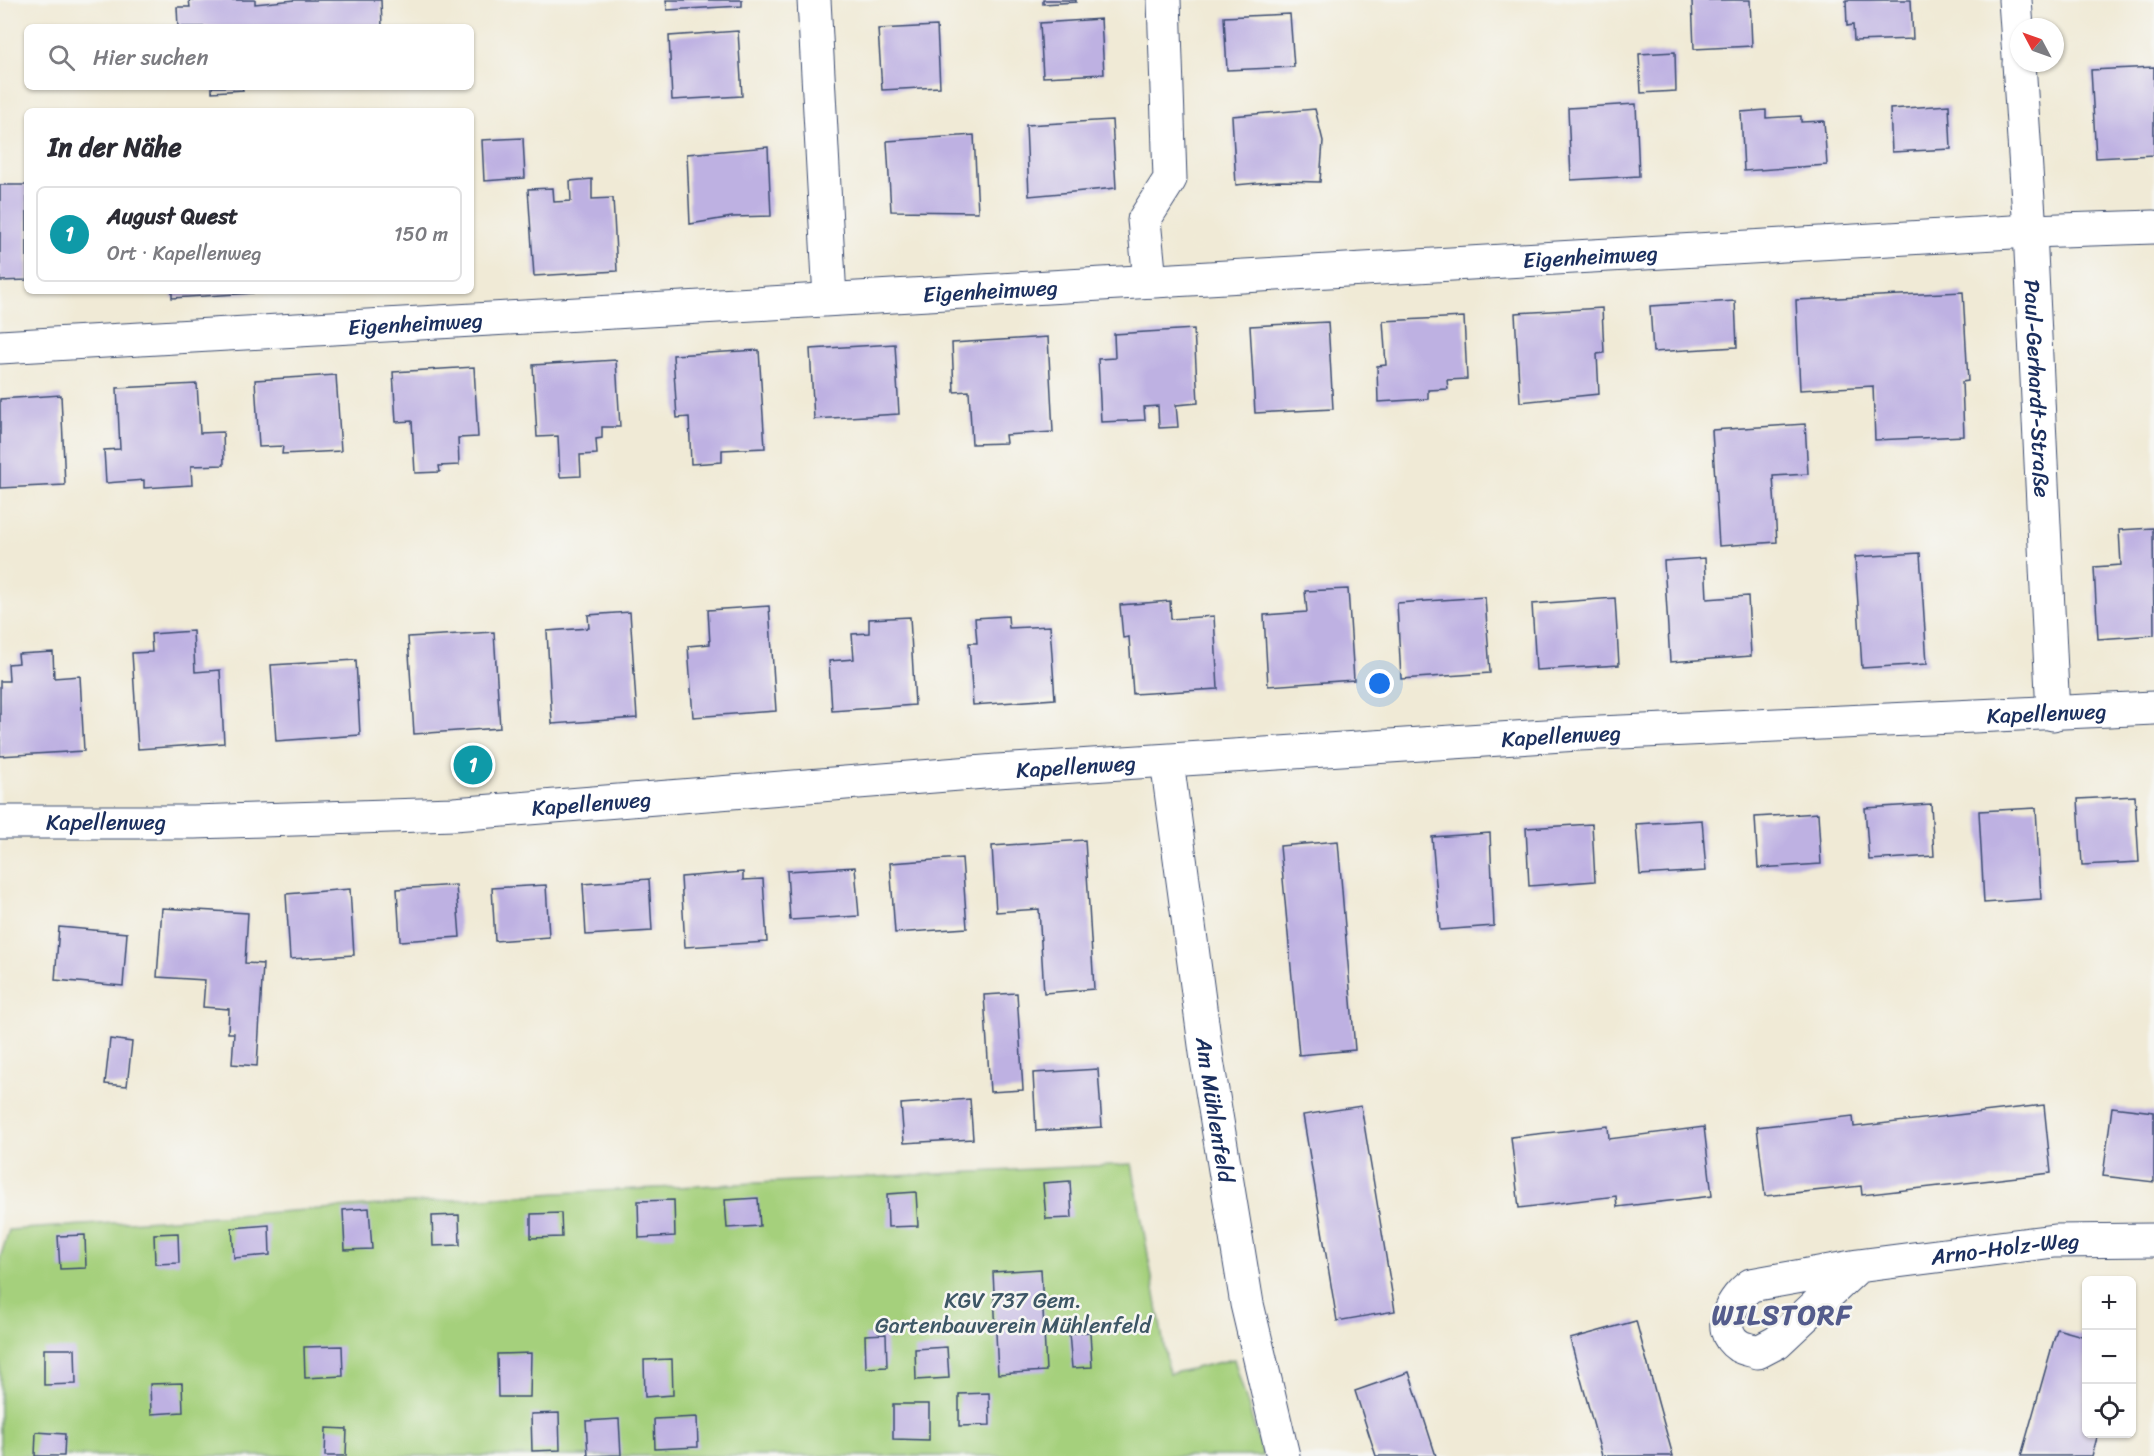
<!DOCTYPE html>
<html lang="de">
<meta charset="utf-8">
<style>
:root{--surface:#fff;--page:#f7f7f7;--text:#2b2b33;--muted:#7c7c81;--line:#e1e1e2;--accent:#0f766e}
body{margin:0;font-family:Sriracha,sans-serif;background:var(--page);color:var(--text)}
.controls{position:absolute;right:18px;bottom:18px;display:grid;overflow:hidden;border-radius:9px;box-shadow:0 2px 4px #0004}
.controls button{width:54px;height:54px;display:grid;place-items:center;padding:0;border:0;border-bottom:2px solid var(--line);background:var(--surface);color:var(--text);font:30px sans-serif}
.compass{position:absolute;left:2010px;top:18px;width:54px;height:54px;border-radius:50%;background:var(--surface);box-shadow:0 2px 4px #0004;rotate:311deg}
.you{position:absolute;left:1380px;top:684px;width:21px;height:21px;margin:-15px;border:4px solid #fff;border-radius:50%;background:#1a73e8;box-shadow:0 0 0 9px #1a73e833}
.badge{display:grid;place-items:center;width:39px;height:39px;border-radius:50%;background:var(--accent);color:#fff;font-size:20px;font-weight:700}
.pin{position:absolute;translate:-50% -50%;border:3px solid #fff;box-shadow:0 2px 6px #0006}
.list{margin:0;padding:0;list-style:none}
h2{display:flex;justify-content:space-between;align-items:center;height:78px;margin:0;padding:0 24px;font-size:26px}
h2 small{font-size:20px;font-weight:400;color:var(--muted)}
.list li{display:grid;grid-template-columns:39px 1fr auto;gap:18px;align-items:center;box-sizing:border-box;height:96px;margin:0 12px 12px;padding:0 12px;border:2px solid var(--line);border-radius:9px}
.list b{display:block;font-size:22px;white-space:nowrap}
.list p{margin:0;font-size:20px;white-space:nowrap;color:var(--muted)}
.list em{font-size:20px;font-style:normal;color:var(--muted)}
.icon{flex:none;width:33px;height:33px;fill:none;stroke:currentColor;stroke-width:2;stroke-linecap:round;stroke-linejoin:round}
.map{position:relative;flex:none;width:2154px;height:1456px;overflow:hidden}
.search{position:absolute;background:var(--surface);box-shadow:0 2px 4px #0004;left:24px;top:24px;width:450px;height:66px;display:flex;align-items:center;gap:15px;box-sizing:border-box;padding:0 21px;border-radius:9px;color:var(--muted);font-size:22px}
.panel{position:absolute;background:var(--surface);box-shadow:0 2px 4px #0004;left:24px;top:108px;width:450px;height:186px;border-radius:9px}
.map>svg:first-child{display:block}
.green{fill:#a5d07c;stroke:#60806d;stroke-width:1.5}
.building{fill:#beb1e2}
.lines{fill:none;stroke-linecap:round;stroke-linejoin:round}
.minor-casing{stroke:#3b4b70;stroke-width:35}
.minor{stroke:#fff;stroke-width:33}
.labels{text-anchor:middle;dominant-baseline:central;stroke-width:5;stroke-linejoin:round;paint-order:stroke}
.street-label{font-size:22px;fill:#1b2f5e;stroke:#f6f6f2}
.park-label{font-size:22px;fill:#3e5766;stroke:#f6f6f2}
.district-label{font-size:28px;font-weight:bold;letter-spacing:1.5px;fill:#545c8c;stroke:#f6f6f2}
</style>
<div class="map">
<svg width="2154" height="1456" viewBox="0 0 2154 1456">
<rect width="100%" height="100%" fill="#f6f6f2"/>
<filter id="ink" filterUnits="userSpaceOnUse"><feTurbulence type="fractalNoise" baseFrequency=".0167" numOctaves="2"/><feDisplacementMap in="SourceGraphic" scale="12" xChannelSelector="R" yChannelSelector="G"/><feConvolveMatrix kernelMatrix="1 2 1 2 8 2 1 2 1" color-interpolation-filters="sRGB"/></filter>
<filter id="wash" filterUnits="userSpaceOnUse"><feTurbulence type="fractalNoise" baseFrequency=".008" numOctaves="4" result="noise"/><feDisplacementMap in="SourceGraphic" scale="24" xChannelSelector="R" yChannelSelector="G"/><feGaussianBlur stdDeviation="1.35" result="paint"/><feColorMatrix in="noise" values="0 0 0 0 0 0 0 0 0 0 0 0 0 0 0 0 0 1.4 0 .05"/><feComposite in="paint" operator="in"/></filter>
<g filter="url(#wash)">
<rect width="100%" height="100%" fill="#f0ead6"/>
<!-- green -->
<polygon class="green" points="1132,1164 1169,1374 1234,1359 1263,1456 0,1456 0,1258 9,1230 558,1193"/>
<g id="blocks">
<!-- building -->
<g class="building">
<polygon points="189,0 255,0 255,4 295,0 381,0 382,27 178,27 177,7 190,7"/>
<polygon points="666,0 742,0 742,6 667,10"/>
<polygon points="1043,0 1076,0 1076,2 1043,4"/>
<polygon points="1692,0 1750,0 1752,46 1694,49"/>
<polygon points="1846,0 1911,0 1913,39 1854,41 1853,25 1847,26"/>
<polygon points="1290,14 1294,67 1227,70 1224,17"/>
<polygon points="1101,19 1104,74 1043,77 1040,23"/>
<polygon points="937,26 940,87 882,90 878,29"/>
<polygon points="738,31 742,96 672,100 669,36"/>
<polygon points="1675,52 1676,91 1641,93 1639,54"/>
<polygon points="2154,67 2154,155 2096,158 2091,70"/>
<polygon points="212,87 242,87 243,90 212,92"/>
<polygon points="1636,104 1639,176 1571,180 1568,108"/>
<polygon points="1949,105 1951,149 1892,152 1890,109"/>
<polygon points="1315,109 1323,141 1320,182 1279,181 1236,185 1232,116"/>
<polygon points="1766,110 1766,118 1801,116 1801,122 1824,121 1827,165 1744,171 1741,112"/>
<polygon points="1112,120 1116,188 1029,196 1026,125"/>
<polygon points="974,135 978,212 891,211 887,141"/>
<polygon points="523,138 525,178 484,181 482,140"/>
<polygon points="768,147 771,216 732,217 690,224 687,154"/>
<polygon points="592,179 592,199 613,198 617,271 534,276 528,189 553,188 554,202 571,201 570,181"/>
<polygon points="0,185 27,185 27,280 0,281"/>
<polygon points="172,291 253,291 253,293 172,298"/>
<polygon points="1963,292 1968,381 1962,382 1964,436 1875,440 1873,386 1800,390 1796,300"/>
<polygon points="1735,301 1737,347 1653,352 1650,306"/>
<polygon points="1602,308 1604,353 1597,354 1599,394 1520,402 1515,313"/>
<polygon points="1464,317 1467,379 1447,380 1448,389 1428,390 1428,399 1378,402 1377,366 1386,365 1383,321"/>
<polygon points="1328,322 1333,409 1255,413 1250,326"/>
<polygon points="1194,329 1198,403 1176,405 1178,427 1159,428 1158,406 1144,407 1145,420 1101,422 1098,359 1115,358 1114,334"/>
<polygon points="1048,337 1053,432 1005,435 1006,443 972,444 969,391 954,392 952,343"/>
<polygon points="895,344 899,414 814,419 810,349"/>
<polygon points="759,350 765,448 722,450 722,462 691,464 689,417 677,418 673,355"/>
<polygon points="616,360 620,427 602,427 602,438 596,439 597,454 580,455 581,476 560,477 558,436 537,437 533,365"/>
<polygon points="474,367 478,437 458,438 459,465 439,466 440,472 415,473 412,421 396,422 393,372"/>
<polygon points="336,375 341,451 282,454 283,446 259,447 255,380"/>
<polygon points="197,384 200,433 223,432 224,465 191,466 192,485 144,488 144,480 106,483 104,450 120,449 117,388"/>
<polygon points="61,395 65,485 0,488 0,399"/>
<polygon points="1805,424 1808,474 1773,476 1777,542 1719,546 1712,430"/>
<polygon points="2153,528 2154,635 2098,639 2094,567 2121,565 2119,530"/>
<polygon points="1920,553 1927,664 1862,668 1855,557"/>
<polygon points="1705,558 1707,599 1748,596 1751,656 1670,662 1664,561"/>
<polygon points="1348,589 1354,680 1268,686 1264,615 1307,612 1305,591"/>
<polygon points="1485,597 1490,673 1401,679 1397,603"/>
<polygon points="1615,598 1619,665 1536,670 1532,604"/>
<polygon points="1170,601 1171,619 1214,616 1218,689 1133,694 1129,637 1123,638 1120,605"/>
<polygon points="769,606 776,711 693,717 688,646 710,644 708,610"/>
<polygon points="630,612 637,718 552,724 547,631 589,628 588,615"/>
<polygon points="1008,616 1009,628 1050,626 1055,699 973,705 969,643 977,643 975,618"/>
<polygon points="910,617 915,705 832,711 829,661 854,659 852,634 869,633 869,619"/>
<polygon points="193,631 195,672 220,670 224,743 138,749 132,653 152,652 151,634"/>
<polygon points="494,632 500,728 414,734 408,637"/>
<polygon points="53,652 54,678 80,676 84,751 0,756 0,681 9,681 8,664 19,663 18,654"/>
<polygon points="356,660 360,735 276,741 271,665"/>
<polygon points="2135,796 2139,862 2082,865 2078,799"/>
<polygon points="1931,804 1934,856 1869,860 1865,808"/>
<polygon points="2036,808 2041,899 1984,903 1979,811"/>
<polygon points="1818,813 1821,864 1758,868 1755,817"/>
<polygon points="1702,820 1706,871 1640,875 1636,824"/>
<polygon points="1592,824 1595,881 1529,886 1526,828"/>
<polygon points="1490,833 1494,926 1440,930 1432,837"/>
<polygon points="1085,840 1094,989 1044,993 1039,909 996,912 992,846"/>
<polygon points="1338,841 1355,1050 1299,1055 1280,846"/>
<polygon points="962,858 967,928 895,933 890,863"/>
<polygon points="855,867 859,916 790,920 787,871"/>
<polygon points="743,872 743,880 763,879 767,942 685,947 681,877"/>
<polygon points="649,879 652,931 586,935 583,884"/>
<polygon points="456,885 460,937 400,941 397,889"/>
<polygon points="546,885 549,937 495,941 492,888"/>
<polygon points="350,889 354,955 290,959 286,894"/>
<polygon points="162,908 248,913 245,963 263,964 257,1066 232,1064 234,1033 228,1033 229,1009 203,1007 205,980 157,977"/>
<polygon points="59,927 127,933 123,986 55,980"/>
<polygon points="1017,993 1023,1090 990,1092 984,995"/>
<polygon points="110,1039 132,1042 127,1086 105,1084"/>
<polygon points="1098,1069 1102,1127 1036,1131 1033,1073"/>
<polygon points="970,1099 973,1139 904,1143 901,1104"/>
<polygon points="2044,1105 2051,1173 1862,1195 1861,1186 1765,1196 1757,1127 1853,1116 1854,1127"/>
<polygon points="1361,1106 1395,1311 1337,1321 1303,1115"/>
<polygon points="2112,1107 2154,1112 2154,1182 2103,1176"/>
<polygon points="1608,1126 1609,1139 1704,1127 1712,1196 1617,1207 1616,1196 1519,1208 1511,1137"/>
<polygon points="1070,1181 1072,1218 1046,1219 1043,1183"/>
<polygon points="916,1192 918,1226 888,1227 887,1194"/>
<polygon points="758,1198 760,1226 727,1228 725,1200"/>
<polygon points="674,1200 675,1236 639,1238 638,1201"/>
<polygon points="369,1208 372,1249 345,1250 343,1210"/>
<polygon points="561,1213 562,1237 531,1238 531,1214"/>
<polygon points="459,1215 460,1245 433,1246 432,1216"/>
<polygon points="269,1225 270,1255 234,1258 232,1228"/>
<polygon points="178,1233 179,1263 155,1264 154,1234"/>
<polygon points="85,1235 86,1268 60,1269 58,1236"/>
<polygon points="1041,1269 1046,1371 998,1374 993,1272"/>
<polygon points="1636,1321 1659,1406 1673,1456 1602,1456 1570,1339"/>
<polygon points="2057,1329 2086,1337 2086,1434 2098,1434 2092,1456 2021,1456"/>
<polygon points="1090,1332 1092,1367 1072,1368 1069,1333"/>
<polygon points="886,1334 887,1367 866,1368 865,1335"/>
<polygon points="342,1346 343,1376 305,1378 304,1347"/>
<polygon points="947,1347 949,1378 916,1380 915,1349"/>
<polygon points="44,1349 75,1349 76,1384 44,1385"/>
<polygon points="531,1353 530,1397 498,1397 497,1354"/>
<polygon points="672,1359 673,1395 645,1397 644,1360"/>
<polygon points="1409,1372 1436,1456 1376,1456 1355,1391"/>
<polygon points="182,1383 183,1412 151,1414 150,1384"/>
<polygon points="989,1393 990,1425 959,1426 959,1394"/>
<polygon points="893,1404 929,1404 929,1440 893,1439"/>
<polygon points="559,1413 560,1450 532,1451 531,1414"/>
<polygon points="697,1417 698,1447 655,1449 654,1419"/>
<polygon points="619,1419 621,1455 588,1456 586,1421"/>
<polygon points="326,1428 347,1429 346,1456 325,1456"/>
<polygon points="36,1432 65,1434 64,1456 35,1456"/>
</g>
</g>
</g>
<g filter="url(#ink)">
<use href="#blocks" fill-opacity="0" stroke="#3b4b70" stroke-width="1.5"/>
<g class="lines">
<defs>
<g id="minor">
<polyline points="814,0 830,299"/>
<polyline points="2015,0 2019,57"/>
<path id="s1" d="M2019,63L2030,231L2053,714"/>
<polyline points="1150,281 1144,220 1170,179 1164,0"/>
<path id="s2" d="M0,347L2030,231L2154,227"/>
<path id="s3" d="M1167,761L1207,1060L1247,1304L1283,1456"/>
<path id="s4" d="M0,822H194L454,814L997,771L1578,734L2154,708"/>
<path id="s5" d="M1858,1266L1777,1342L1758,1352C1752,1350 1744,1349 1739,1346C1713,1329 1734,1297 1751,1285L1858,1266L2054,1241L2154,1240"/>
</g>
</defs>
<!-- minor casing -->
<use href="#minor" class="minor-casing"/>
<!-- minor -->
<use href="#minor" class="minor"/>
</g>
</g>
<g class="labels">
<!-- street labels -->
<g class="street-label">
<text stroke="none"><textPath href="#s2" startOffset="1593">Eigenheimweg</textPath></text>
<text stroke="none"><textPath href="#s2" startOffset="992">Eigenheimweg</textPath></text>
<text stroke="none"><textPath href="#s2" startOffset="416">Eigenheimweg</textPath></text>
<text stroke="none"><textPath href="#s1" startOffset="326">Paul-Gerhardt-Straße</textPath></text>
<text stroke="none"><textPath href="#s4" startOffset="2050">Kapellenweg</textPath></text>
<text stroke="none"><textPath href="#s4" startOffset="1564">Kapellenweg</textPath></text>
<text stroke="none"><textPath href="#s4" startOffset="1078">Kapellenweg</textPath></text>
<text stroke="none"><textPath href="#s4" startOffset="592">Kapellenweg</textPath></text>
<text stroke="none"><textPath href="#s4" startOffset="106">Kapellenweg</textPath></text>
<text stroke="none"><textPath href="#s3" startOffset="352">Am Mühlenfeld</textPath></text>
<text stroke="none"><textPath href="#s5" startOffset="483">Arno-Holz-Weg</textPath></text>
</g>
<!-- park labels -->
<g class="park-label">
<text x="1013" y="1300">KGV 737 Gem.<tspan x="1013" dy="25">Gartenbauverein Mühlenfeld</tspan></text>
</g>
<!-- district labels -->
<g class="district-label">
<text x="1782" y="1314">WILSTORF</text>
</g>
</g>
</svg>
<div class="controls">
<button>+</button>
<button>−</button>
<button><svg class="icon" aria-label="locate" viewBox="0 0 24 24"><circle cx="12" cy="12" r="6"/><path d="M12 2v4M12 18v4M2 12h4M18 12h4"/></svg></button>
</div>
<svg class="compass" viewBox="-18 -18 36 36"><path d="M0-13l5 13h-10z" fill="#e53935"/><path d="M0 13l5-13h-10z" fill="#7c7c81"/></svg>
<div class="you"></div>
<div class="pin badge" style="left:473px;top:765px;background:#0f9aa8">1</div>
<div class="search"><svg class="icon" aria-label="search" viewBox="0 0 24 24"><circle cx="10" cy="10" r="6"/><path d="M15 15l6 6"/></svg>Hier suchen</div>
<section class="panel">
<h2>In der Nähe<small></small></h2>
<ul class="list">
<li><span class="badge" style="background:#0f9aa8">1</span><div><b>August Quest</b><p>Ort · Kapellenweg</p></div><em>150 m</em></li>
</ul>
</section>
</div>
